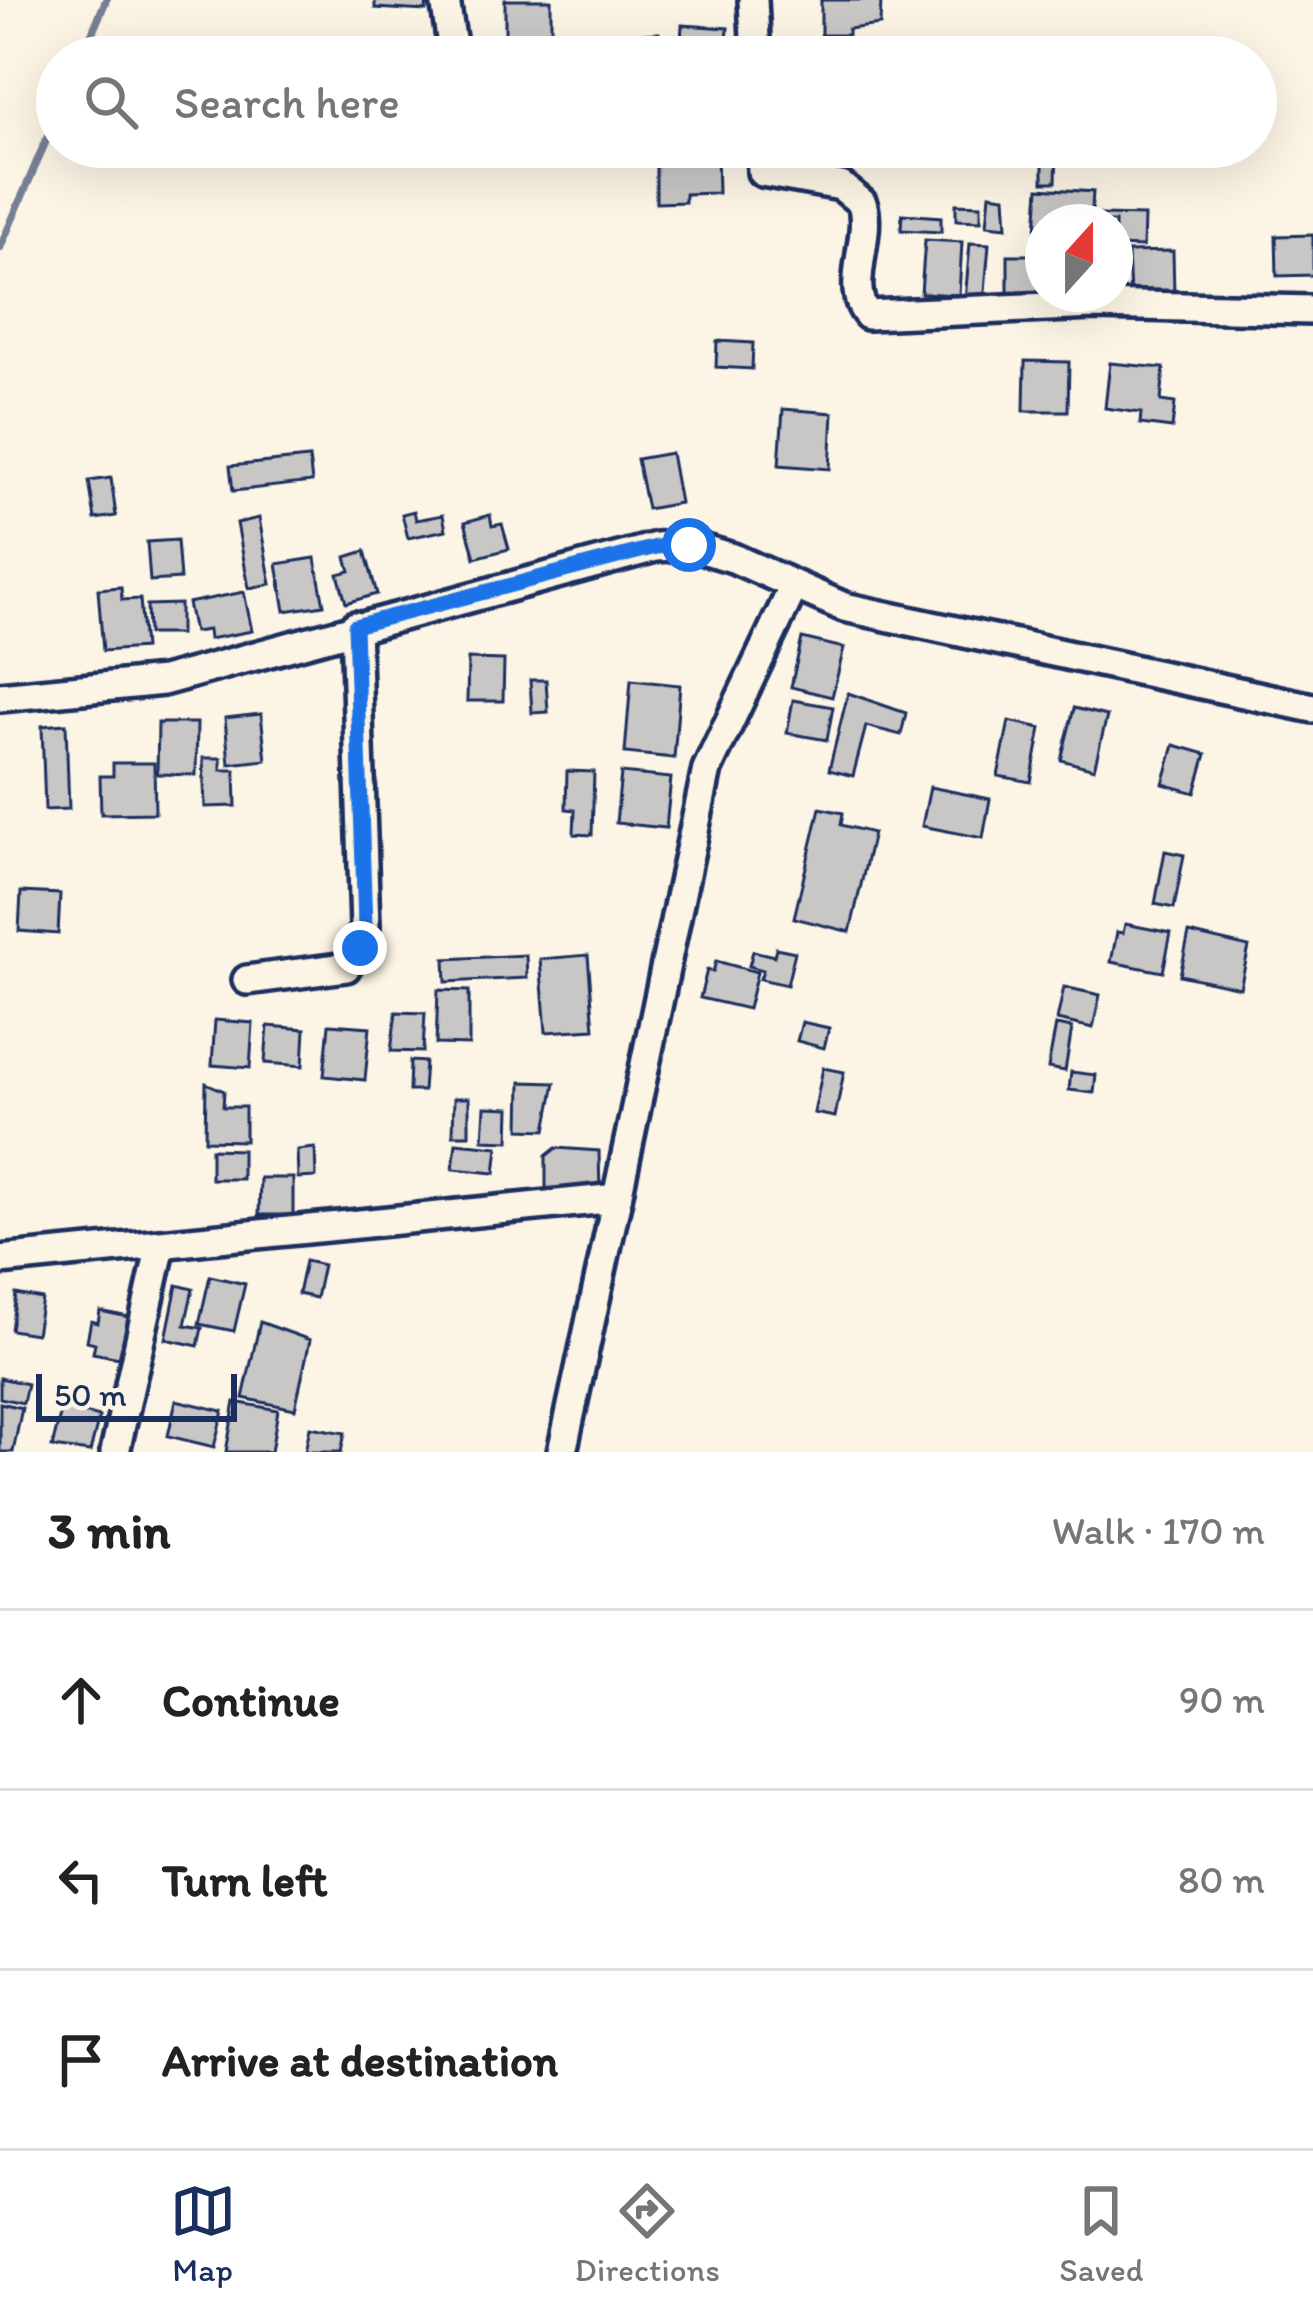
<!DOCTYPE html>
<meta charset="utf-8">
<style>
:root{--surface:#fff;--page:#f2f2f2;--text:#222;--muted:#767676;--line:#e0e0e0;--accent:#1b2f5e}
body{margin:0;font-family:Itim,sans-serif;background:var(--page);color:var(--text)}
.compass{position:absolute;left:1025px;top:204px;width:108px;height:108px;border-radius:50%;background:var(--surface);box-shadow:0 12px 48px #0002;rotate:21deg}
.scale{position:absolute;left:36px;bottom:30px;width:201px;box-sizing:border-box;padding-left:12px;border:6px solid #1b2f5e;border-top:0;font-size:33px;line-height:42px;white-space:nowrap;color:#1b2f5e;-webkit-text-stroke:9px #fcf5e5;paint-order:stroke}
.stop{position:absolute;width:36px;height:36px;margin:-27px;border:9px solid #1a73e8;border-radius:50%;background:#fff}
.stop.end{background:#1a73e8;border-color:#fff;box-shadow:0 3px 12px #0008}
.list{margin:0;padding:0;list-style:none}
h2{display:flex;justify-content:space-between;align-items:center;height:156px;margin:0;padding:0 48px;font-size:51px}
h2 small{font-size:39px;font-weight:400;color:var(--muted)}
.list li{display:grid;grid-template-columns:78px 1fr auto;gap:36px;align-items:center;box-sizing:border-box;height:180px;padding:0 48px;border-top:3px solid var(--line)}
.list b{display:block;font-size:45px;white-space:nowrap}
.list em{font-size:39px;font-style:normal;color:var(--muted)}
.icon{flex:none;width:66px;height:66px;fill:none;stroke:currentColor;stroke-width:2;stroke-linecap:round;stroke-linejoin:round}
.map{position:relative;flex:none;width:1313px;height:1452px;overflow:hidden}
.search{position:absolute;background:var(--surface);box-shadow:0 12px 48px #0002;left:36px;right:36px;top:36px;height:132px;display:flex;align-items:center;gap:30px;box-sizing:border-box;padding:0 42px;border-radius:66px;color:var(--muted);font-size:45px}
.sheet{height:696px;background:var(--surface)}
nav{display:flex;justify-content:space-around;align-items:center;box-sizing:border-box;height:168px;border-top:3px solid var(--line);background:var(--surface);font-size:33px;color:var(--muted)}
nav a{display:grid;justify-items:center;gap:6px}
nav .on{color:var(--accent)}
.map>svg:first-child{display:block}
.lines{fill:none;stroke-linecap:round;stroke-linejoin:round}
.stream{stroke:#767f94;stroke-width:8}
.building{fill:#c8c7c6;stroke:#1b2f5e;stroke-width:3}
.minor-casing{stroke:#1b2f5e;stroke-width:36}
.minor{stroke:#fcf5e5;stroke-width:27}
.route{stroke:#1a73e8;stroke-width:15}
</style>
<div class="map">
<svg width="1313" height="1452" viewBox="0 0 1313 1452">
<rect width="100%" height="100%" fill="#fcf5e5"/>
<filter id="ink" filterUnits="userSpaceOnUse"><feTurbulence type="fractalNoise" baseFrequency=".00833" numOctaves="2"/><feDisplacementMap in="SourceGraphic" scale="24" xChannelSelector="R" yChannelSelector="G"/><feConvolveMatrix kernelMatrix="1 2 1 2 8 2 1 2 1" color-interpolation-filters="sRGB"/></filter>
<g filter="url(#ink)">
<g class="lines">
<!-- stream -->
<g class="stream">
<polyline points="82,57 106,0"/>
<polyline points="0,248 57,115"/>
</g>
</g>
<!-- building -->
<g class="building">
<polygon points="375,0 427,0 426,11 375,8"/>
<rect x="505" y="0" width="46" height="38"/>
<polygon points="821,0 881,0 880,25 848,29 848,35 821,35"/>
<polygon points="682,25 728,28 726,57 680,57"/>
<polygon points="659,33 661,57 639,57 637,34"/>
<polygon points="1043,147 1057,147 1056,182 1043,182"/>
<polygon points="676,153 717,153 718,193 685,194 685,202 656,203 656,164 677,164"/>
<polygon points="1039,188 1093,192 1091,222 1043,222 1043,246 1035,246"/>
<polygon points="990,194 1005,196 1007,227 987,225"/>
<polygon points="956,204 981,205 981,221 956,220"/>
<polygon points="902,214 941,217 941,232 901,230"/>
<polygon points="1100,215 1144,216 1143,247 1115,246 1115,222 1100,222"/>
<polygon points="1313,235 1313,275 1277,276 1276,236"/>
<polygon points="925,240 962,242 959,295 921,293"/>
<polygon points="970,243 989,244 984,303 965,301"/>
<polygon points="1173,251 1174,295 1130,297 1128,252"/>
<polygon points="1008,255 1043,255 1043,294 1008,296"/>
<polygon points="717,341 753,343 752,369 716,367"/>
<polygon points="1025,361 1069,362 1068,411 1024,411"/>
<polygon points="1110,363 1164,368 1161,401 1175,403 1172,428 1140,424 1141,413 1105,408"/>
<polygon points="783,409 833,413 830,469 779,465"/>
<polygon points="671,453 680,503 647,509 637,459"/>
<polygon points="309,458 312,482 233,491 230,466"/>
<polygon points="111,478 116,516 95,519 89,481"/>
<polygon points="414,511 416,520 443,515 446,530 408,538 402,514"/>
<polygon points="490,515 492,526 502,524 509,549 475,558 465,522"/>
<polygon points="259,518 271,584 249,588 237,523"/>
<polygon points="177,540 180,579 150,581 147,542"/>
<polygon points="365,551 377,594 346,603 338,574 350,571 346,557"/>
<polygon points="315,558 324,605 285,611 277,564"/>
<polygon points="121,587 122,600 140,599 144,648 103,651 98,589"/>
<polygon points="244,592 252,631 209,639 208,630 194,632 188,603"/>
<polygon points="180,604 180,634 148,634 147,605"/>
<polygon points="802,638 844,648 832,697 791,687"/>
<polygon points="468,659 504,660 503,701 467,701"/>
<polygon points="530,680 546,680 548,712 532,713"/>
<polygon points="631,680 680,685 674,758 625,753"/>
<polygon points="848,693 906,713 901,735 866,726 853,776 829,770"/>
<polygon points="793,700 833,707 827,740 787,733"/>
<polygon points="1074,708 1107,716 1094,769 1061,760"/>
<polygon points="261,714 266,760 229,764 225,718"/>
<polygon points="1009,721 1041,728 1031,782 998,776"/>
<polygon points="158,723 197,723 196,775 157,774"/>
<polygon points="66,724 69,809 45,810 42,726"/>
<polygon points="1174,745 1206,754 1195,793 1163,784"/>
<polygon points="203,758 221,758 221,770 235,770 236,806 205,807"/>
<polygon points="113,763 154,763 155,813 101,814 100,776 113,776"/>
<polygon points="567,771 594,772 592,835 574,834 575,810 566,809"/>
<polygon points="621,773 671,778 666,828 616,823"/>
<polygon points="930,787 990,799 983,838 922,826"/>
<polygon points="820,808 843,813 841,825 873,833 850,932 794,918"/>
<polygon points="1165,851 1184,855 1174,908 1155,904"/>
<polygon points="21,892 60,894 58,934 19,931"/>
<polygon points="1125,924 1171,933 1163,972 1111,962 1117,932 1123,933"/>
<polygon points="1189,933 1249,947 1240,988 1180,975"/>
<polygon points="776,948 795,952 787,985 760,979 763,970 749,966 753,951 774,956"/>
<polygon points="526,955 527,978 446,982 445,959"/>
<polygon points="588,955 594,1029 546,1032 540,959"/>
<polygon points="716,961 757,972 748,1009 700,998 707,970 713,972"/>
<polygon points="1064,987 1100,995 1093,1028 1057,1020"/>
<polygon points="438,990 469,991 469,1045 436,1044"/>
<polygon points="396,1012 425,1013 423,1052 391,1051"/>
<polygon points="215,1020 253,1023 250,1068 212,1065"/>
<polygon points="802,1022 829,1028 824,1048 797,1041"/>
<polygon points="329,1024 370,1027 365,1080 324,1076"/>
<polygon points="1056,1025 1072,1028 1065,1071 1048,1068"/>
<polygon points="268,1026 305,1029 303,1066 265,1063"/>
<polygon points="410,1061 425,1062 423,1091 409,1091"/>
<polygon points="823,1068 844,1072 835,1117 814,1113"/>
<polygon points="1071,1072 1096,1075 1094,1093 1069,1090"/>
<polygon points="521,1082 555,1083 546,1130 520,1129"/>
<polygon points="206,1083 224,1091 223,1107 245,1107 245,1141 205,1140"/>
<polygon points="454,1098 469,1098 469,1135 453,1135"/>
<polygon points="485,1107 510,1108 509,1141 483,1140"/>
<polygon points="456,1143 498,1147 495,1173 453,1169"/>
<polygon points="315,1148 316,1177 298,1178 297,1150"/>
<polygon points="556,1148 599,1151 600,1195 554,1196 546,1187 546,1156"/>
<polygon points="211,1149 242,1150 242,1179 211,1179"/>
<polygon points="260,1178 293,1178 293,1215 259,1215"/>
<polygon points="305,1261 323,1265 316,1298 298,1294"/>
<polygon points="210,1276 245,1284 234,1331 199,1324"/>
<polygon points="177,1285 193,1289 185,1325 202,1328 198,1346 166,1339"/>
<polygon points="16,1294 42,1299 36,1334 11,1330"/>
<polygon points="100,1311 133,1318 125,1359 93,1353 95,1343 87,1341 91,1321 98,1323"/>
<polygon points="260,1322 310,1340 295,1409 243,1398"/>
<polygon points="0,1378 27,1384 23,1403 0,1398"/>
<polygon points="176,1400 223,1411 214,1447 168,1436"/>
<polygon points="235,1402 278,1410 271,1452 226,1452"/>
<polygon points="0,1403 22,1408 13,1452 0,1452"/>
<polygon points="62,1407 99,1417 90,1452 52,1447"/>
<polygon points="310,1427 345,1433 341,1452 305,1452"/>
</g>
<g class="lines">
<defs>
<g id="minor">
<polyline points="445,0 454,57"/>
<polyline points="753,0 756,57"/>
<path d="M761,147L762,172L841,186L862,203C873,237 843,288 868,315L1094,305L1313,310"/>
<polyline points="0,697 163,681 656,547 689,545 733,558 844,607 1313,708"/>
<polyline points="247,980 346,967 360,948 365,926 355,626"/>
<polyline points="0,1260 617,1198 707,769 794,586"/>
<polyline points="115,1452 161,1245"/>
<polyline points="562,1452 617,1198"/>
</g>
</defs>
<!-- minor casing -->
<use href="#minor" class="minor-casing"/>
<!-- minor -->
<use href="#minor" class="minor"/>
</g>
</g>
<g class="lines" filter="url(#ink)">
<!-- route -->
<polyline class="route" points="360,948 365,926 355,626 656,547 689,545"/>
</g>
</svg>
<svg class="compass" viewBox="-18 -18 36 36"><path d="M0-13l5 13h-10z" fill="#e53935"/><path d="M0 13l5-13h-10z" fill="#767676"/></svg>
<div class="scale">50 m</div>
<div class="stop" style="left:689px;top:545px"></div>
<div class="stop end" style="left:360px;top:948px"></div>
<div class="search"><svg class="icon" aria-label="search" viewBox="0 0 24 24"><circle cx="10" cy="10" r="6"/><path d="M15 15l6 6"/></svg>Search here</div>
</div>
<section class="sheet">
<h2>3 min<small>Walk · 170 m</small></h2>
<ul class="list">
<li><svg class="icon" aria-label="ahead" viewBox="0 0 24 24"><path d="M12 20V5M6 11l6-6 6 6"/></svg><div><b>Continue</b></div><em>90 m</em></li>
<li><svg class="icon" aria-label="left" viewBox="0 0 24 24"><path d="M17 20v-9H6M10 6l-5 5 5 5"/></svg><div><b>Turn left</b></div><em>80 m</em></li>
<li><svg class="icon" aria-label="arrive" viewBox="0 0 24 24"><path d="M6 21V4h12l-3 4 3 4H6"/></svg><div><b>Arrive at destination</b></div></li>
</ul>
</section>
<nav>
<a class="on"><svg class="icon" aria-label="map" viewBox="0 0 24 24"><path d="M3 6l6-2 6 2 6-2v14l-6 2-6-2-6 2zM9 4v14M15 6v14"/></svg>Map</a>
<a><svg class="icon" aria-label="directions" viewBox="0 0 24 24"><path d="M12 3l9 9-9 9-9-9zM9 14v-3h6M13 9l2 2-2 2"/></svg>Directions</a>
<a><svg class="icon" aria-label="saved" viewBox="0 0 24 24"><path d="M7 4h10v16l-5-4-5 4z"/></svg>Saved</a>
</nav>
